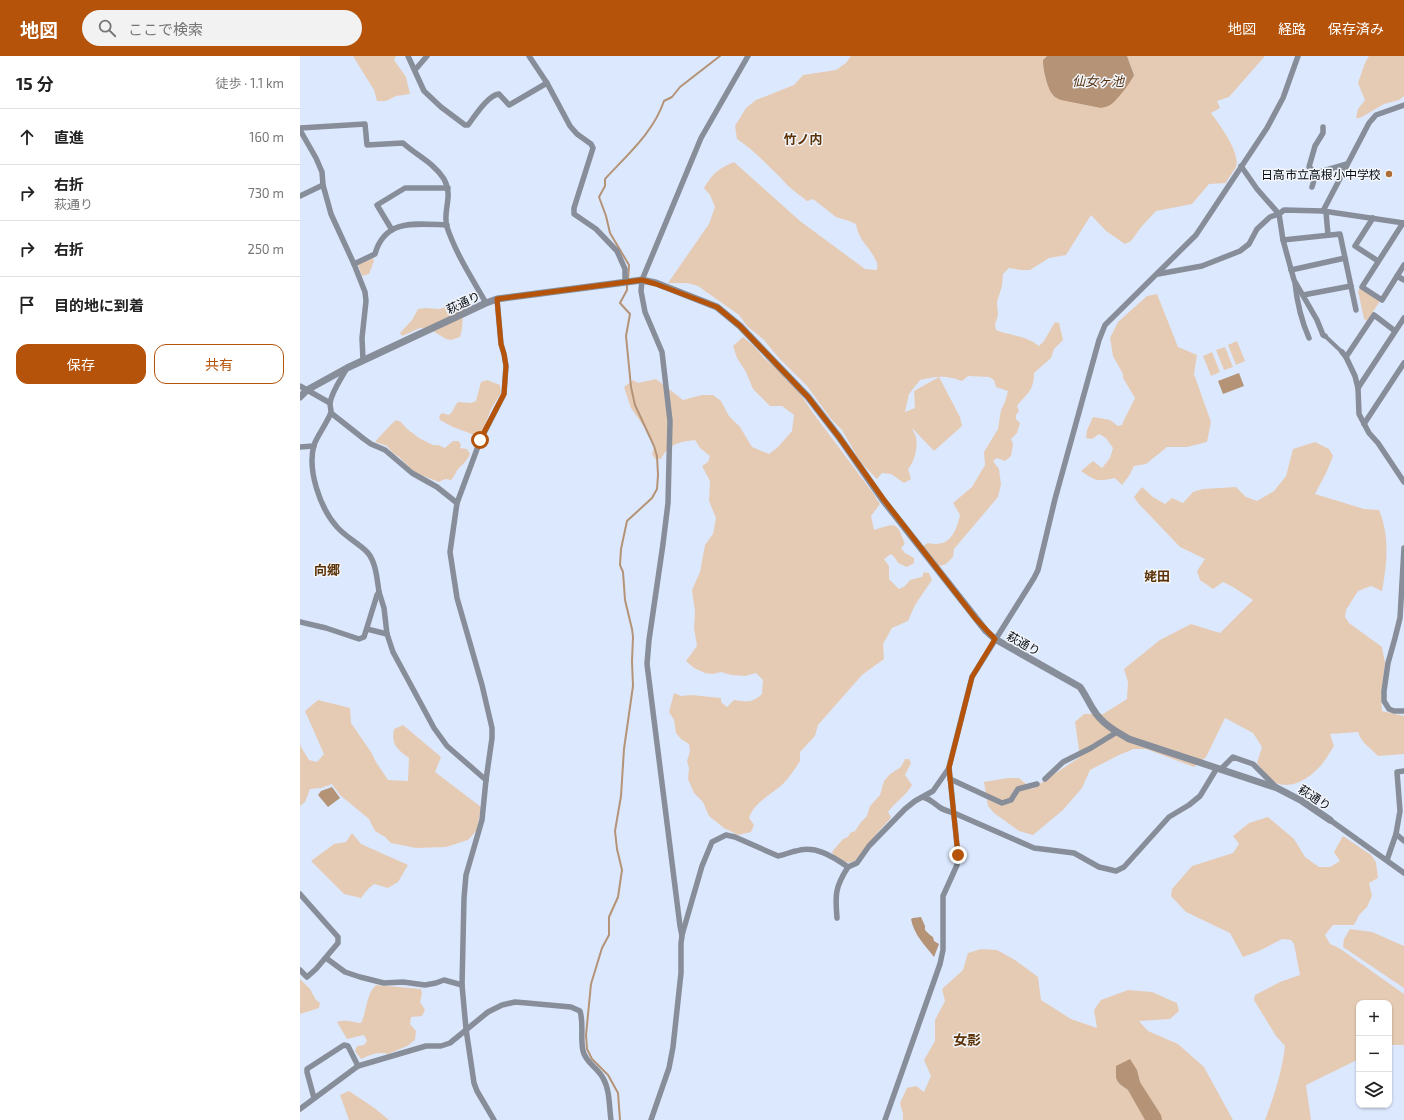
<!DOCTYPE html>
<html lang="ja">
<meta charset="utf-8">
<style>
:root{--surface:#fff;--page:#f2f2f2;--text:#222;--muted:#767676;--line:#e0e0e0;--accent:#b45309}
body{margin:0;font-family:"Exo 2","Noto Sans JP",sans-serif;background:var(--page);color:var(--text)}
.controls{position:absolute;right:12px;bottom:12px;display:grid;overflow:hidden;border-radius:8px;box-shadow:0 1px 3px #0004}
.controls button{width:36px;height:36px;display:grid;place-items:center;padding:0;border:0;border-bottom:1px solid var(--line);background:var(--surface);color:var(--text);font:20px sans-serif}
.stop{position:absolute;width:12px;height:12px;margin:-9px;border:3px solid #b45309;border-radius:50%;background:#fff}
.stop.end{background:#b45309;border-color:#fff;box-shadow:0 1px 4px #0008}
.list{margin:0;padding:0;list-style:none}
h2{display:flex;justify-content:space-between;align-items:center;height:52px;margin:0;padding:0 16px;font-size:17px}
h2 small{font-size:13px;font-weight:400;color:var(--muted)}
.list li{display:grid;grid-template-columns:26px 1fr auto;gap:12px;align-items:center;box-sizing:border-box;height:56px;padding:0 16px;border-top:1px solid var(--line)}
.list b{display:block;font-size:15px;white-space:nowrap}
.list p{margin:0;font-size:13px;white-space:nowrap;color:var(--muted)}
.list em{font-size:13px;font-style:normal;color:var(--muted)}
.actions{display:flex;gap:8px;padding:12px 16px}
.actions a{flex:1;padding:9px 0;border:1px solid var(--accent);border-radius:12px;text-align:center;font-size:14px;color:var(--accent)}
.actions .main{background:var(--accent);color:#fff}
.icon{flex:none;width:22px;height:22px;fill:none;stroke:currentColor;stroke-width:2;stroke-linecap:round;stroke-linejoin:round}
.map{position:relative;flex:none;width:1104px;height:1064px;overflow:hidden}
header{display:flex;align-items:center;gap:24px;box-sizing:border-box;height:56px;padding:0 20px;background:var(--accent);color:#fff}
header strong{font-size:19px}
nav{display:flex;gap:22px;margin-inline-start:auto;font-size:14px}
.search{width:280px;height:36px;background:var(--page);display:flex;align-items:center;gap:10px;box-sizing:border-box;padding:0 14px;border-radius:22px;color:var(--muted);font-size:15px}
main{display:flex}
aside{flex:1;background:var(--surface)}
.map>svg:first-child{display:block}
.green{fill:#e6cbb4}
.water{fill:#b49377}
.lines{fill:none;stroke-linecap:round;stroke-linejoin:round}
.stream{stroke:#b49377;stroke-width:2}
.pedestrian{stroke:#878e99;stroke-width:4}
.minor{stroke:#878e99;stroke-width:5.5}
.tertiary{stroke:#878e99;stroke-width:7}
.route{stroke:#b45309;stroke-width:5}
.poi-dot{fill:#ad6f35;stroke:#f2f5fa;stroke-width:1.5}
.labels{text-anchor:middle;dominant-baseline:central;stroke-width:3;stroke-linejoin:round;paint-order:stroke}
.poi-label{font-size:12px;fill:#070c14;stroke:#f2f5fa;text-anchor:end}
.street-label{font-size:12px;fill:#070c14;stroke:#f2f5fa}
.water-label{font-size:13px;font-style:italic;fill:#54310f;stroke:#f2f5fa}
.neighbourhood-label{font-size:13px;font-weight:bold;fill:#5c3306;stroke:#f2f5fa}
.quarter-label{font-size:14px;font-weight:bold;fill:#5c3306;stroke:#f2f5fa}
</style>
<header>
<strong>地図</strong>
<div class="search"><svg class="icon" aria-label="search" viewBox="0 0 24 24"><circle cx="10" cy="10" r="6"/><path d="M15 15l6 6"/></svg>ここで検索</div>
<nav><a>地図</a><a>経路</a><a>保存済み</a></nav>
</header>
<main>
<aside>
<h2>15 分<small>徒歩 · 1.1 km</small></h2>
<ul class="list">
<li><svg class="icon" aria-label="ahead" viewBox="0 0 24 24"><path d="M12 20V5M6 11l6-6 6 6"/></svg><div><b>直進</b></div><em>160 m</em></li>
<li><svg class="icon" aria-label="right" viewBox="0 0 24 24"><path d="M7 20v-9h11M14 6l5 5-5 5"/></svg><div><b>右折</b><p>萩通り</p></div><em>730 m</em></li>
<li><svg class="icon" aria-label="right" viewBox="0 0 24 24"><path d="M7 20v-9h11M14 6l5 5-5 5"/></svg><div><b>右折</b></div><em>250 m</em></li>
<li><svg class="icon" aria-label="arrive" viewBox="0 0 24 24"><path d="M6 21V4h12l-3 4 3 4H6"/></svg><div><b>目的地に到着</b></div></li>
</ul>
<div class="actions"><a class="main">保存</a><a>共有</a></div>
</aside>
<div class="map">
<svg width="1104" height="1064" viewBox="0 0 1104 1064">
<rect width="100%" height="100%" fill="#dce8fe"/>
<!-- green -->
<g class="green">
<polygon points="53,0 96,0 94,4 106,21 110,38 96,40 86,45 77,45 74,34"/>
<path d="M551,0H747L743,4L834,19L827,0H965L929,41L917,45L920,52L911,57C919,68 941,97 936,111C934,115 928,122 926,127L909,128L892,148L856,155L842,170L831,185L825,188L806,175L791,159L766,199L749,202L730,214H721L709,212L703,218L702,230L697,246L698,259L695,269L696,274C710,280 726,279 739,290L744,285L755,266L759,267L763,284L754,293L751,302L734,317C734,335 727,337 717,350L719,355L716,359V363L720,367L717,377L711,383L713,388L711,400L705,405L697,402L693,405L699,413L701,428L698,441L654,493L653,501L646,508L640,510L635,507L623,490L628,487C649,492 656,477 660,459L653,447L672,431L685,409L684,396L698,373L701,354L705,346L708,335L696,331L694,324L689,321L668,320L662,325C645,319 637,320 620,324L609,338L605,356L615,352L614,335L639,321L660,361L662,370L634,395L612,372C613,375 615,378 616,381C618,391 615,405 608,413L611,423L604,427L591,418L582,417L577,423L561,407L542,374L531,363L507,330L478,301L464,284L447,270L439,259L398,230L387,227H368L409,168L415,151L410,139L404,132C413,117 418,113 434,106L500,165L565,213L577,214C577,211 578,207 576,205C570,191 558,184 556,168L549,165L536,161L513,143L507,145C498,138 488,131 481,122C466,108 454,94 437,83L435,70L446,52L456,44L494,29L503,19L536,14L546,7Z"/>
<polygon points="1069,0 1104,0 1104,40 1099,44 1084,48 1060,62 1056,62 1058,53 1065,44 1058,27 1065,7"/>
<polygon points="73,202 74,205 69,218 62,220 58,208"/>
<polygon points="1060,232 1080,245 1067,265 1064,263 1058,235"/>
<path d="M857,238L878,291L897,299L894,318L911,366L907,386L887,391H867L846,408L834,410L829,420L822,429L815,422C797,426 796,425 781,415L793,405L802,412L810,402L813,392L806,382L799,378L792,383L786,382L787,374L793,361L810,364L818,370L822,369L824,364L835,342L823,322V318L813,300L810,282L818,266L847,240Z"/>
<path d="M163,246L166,249C161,260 164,270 160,281L151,284L146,283L128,272H120L102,280L100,277L112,264L118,253L126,252L139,253Z"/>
<path d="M443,281L454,290L464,302L482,317L486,324L492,327L497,333L513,357L573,437L580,448L571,460L574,474C597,467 596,465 605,488L601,492L605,497L614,502V507L607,511L598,507L595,502L591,498L584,503L589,510V523L599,533L605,530L610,524L622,521L624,516L629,517L632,524L615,549L608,565L592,572L583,588L584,603L562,619L518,669L515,680L500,696V705C495,713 489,722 483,728C471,739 454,746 449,762L454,769L451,776L438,779L424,772L409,760L403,746L394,737L388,723L389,712L387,705L390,695L389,688L381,683L376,677L374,664L369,656L374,637L381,640L391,639L421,642V646L427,651L434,644C448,646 452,647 462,638L463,624L456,617L445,620L431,619L421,616L413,618L405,617L394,612L386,605L397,590L394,572L395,556L392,534L400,516L405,489L413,478L416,462L409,445L410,425L402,410L408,406L410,400L400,392L395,384C378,386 369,388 361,403H355L352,398L355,389L347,375L331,352L324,331L333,324L338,327L356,323L383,344L402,339H413L421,345L429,360L440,371L452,391L469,398L478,391L492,375L494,359L482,350H470L453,333L446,316L437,302L433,290Z"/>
<polygon points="937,285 945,305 936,309 928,289"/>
<polygon points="925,291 933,311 924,314 916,294"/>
<polygon points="912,296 920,316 911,320 903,300"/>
<path d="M187,324L200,329L201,337L191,353L183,374L177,380L153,371L140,364L139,360L142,357L149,359C154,355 154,350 158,346L171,347L176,345L181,326Z"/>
<path d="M96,364L101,366L107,373L119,382L133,389H138L145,392L153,385H158L161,388L160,392L167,393L170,398C167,405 163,408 158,413C155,417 155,420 151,424L145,423L139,426L121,419L111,413L99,401L93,397L87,390L75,386C82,378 88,371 96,364Z"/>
<path d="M1015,386L1029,393L1033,400L1027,415L1015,438L1064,453L1079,454C1090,480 1087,508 1082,535L1071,530L1058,535L1046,554L1045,561L1049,567L1082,591L1085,607L1081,639L1082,655L1104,660V698L1078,700C1070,691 1062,688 1058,676L1030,678L1034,690C1030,696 1027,702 1022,708C1011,722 988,737 971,724C966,719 961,712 957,707L962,691L953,677L925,662L906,701L894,711L846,693H834L819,699L790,714L782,732L763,754L733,779L719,775L694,757L688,750L684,726L708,722H719L732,733L780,701L775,666L784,658H803L827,643L828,626L824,613L860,584L891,568L920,577L953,544L933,531L923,526L913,533L900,524L897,515L905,503L880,491L838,447L834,441L842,431L853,441L865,448L872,442L883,447L893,436L903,433L936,431L946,441L957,445L974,435L986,420L993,393Z"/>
<path d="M18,644L50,652L51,667L71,696L76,706L88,724L108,725L109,702C97,693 91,689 94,673L103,669L141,701L135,716L181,751L177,774L168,784L146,791L116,792L91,787L85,781L75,775L69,763L40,739L32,728L21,732L10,733L5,746L0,750V687L1,691L9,704L17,706L24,698L5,655Z"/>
<path d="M605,703H609L611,707L605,719L612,729C607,739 595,746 588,756L591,761L590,763L578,776L555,805C547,809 536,804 532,796L543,783L548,781L550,777L555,775L561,766L567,760L570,750L580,739L584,725L590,718L601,711Z"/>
<path d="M968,761L994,783L1005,801L1019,811H1030L1040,805L1034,796L1043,780L1071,799L1076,806L1078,822L1069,827L1072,840L1067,851L1059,859L1054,869H1033L1025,879L1030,888L1039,892L1104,938V989H1089V947H1059V1003L1006,1029L1011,1064H965C974,1040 982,1016 985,990L976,980L954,944L955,939L980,926L1000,919L994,888L991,884L982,883L959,895L943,901L930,877L886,856L871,840L872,833L892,810L933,797L939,788L933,780L949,767Z"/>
<polygon points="52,777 61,788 108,809 98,826 88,832 74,828 68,833 61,842 44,838 11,805 34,788 46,786"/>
<polygon points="1050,873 1072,876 1104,890 1104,932 1043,891 1044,883"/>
<polygon points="681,893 697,894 715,904 738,921 741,944 771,963 797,972 794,954 801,944 828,934 852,936 877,947 879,955 870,963 839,965 848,975 878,988 904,1011 933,1064 603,1064 603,1058 600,1047 607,1032 616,1030 624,1036 631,1020 624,1004 635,985 635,964 645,945 642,933 663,914 668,897"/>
<polygon points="0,923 10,933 16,944 20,947 19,952 0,958"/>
<path d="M76,929L121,933L122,938L120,946L125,954L122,960L111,961L110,968L116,975L115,984L107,990L88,998C78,995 70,999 61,1003L55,995L57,990L64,989L67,985L64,979L47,983L37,966C45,963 53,966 61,967C67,955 66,938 76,929Z"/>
<polygon points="49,1035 73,1051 89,1064 49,1064 40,1039"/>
</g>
<!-- water -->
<g class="water">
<path d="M747,0H827L834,19C831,26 816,46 810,49C807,51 803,51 801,52L761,44C760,44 755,41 755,41C747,35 743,13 743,4Z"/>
<polygon points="939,317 944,330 923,338 918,325"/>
<polygon points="32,731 40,742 28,751 18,739 21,735"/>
<path d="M621,861L625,870V874L630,879L633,881L634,885L639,888L634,901C625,889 614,879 611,863L613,862Z"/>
<polygon points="830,1003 837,1014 840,1026 861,1059 862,1064 845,1064 828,1034 821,1029 818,1026 816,1022 816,1010"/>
</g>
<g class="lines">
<!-- stream -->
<g class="stream">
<path d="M328,224L329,209L310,177L306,160L299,141L305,130V123C327,99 353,77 364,45L372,41L380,31L420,0"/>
<polyline points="320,1064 318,1037 308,1019 292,1003 287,993 286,979 291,928 302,892 309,879 309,861 318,841 322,814 317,793 315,775 321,740 324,693 333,630 332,605 333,581 332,573 325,544 323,516 320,509 321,493 327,465 352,442 357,433 358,419 357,400 354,390 335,349 331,331 326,280 330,258 320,247 327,234 327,228"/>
</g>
<!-- pedestrian -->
<polyline class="pedestrian" points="1025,280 1042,296"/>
<!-- minor -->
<g class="minor">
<path d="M108,0L124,35L141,51L165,69H168C175,60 188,39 199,38L209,49L247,27"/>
<polyline points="229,0 247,27 270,70 277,78 291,88 293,92 274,152 274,158 296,173 317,195 325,213 325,226"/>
<polyline points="115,14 127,0"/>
<path d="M0,72L65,68L67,89L103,87C116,99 134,107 144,123C154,141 142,155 147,171C156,198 172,222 186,247"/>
<polyline points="0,74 16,102 22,116 23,129 31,158 54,208 65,236 66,245 62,282 63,304"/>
<polyline points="941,110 957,133 979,158 983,184 994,224 1017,264 1023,279 1025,280"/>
<polyline points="1016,117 1009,111 1015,90 1023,77 1023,71"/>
<polyline points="1012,131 1016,117 1047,108"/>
<polyline points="0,140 23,129"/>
<polyline points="1023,155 1069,67 1076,59 1104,49"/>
<polyline points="1026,156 1028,179"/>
<polyline points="1073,162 1055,190 1078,205"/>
<polyline points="1103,167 1062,231 1082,244 1104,209"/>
<polyline points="92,174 77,149 105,132 148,132"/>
<polyline points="983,184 1040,178 1056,254"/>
<path d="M54,208L75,198C85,162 117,168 147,169"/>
<polyline points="991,214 1045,202"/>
<polyline points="858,218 902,210 940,195 949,188 957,173 970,161 979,158 984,154 1023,155 1104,167"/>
<polyline points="1097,220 1104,224"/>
<path d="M995,227C997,246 1001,264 1009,282"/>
<polyline points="1003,239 1051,230"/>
<polyline points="1042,296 1046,301 1055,320 1058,332 1059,358 1069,377 1078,387 1104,426"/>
<polyline points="1046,301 1074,259 1095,275"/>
<polyline points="0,330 30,347"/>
<polyline points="1058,332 1104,262"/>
<polyline points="31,357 64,383 71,388 85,394 112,417 137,431 157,447"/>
<polyline points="1064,368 1104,307"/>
<polyline points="0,391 14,390"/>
<polyline points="1104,492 1100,562 1095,582 1088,607 1084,635 1084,645 1089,653 1094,655 1104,655"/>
<polyline points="79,536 84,552 87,578 93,596 134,672 147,690 186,724"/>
<path d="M0,566L26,572L59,583L64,581L77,539L79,536C77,523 76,503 65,494C56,486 45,480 37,471C20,452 7,414 14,389C17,380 29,364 31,356C31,353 30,350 30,347C32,335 41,323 47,312"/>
<polyline points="67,573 87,578"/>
<polyline points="921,713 933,701 953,708 976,731"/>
<polyline points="650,723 702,747 711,744 718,733 737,728"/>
<polyline points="745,723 763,706 791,692 817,676"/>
<path d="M623,741C630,743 632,746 638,750C642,754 648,755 654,757L734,792L774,797L799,811L816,815L824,811L869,761L889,749L900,740L917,712"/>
<polyline points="1030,764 1104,817"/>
<polyline points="1096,778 1104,785"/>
<polyline points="1087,804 1096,778 1100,755 1097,716 1104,715"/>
<polyline points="0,838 38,881 38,887 16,913 7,921 0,914"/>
<path d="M537,862C535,839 535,831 548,811"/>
<path d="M382,879L402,810L412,786L426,779L435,781L478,800C484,799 490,796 496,795C515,789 532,800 548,811L557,807L569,790L605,753L615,745L633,735L649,712"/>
<polyline points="26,902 45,916 60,921 84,927 103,926 125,929 136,927 144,924 162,929"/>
<polyline points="14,1042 7,1016 7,1013 44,989 48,990 58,1010"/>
<path d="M0,1053L58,1010L126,990H141L150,987L188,956L202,949L215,946L227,947L271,951L280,955C284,968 280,981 283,995C286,1007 297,1011 303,1022C310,1034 309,1050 311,1064"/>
<polyline points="194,1064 177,1035 174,1027 166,973 162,929 164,842 166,819 182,764 186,724 192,682 192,672 182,629 157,542 150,496 157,447 180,385 204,338 206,310 204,298 201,288 197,243"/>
<polyline points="351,1064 369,1012 373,991 381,917 381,887 382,880 380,870 347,608 349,584 363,488 368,447 370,365 362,296 345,256 341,235 342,224 401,82 448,0"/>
<polyline points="585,1064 640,908 643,894 643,840 657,809 658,799 649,711 672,621 734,522 738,514 755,443 799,284 805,269 896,179 967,72 983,42 998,0"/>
</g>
<!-- tertiary -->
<path class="tertiary" d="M0,341L7,334L47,312L186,247L197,243L342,224L356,227L417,251L440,270L508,341L539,381L583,444L686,575L695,583L780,631C785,638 788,645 793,653C801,667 815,675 829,683L977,732L1002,745L1030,764"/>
</g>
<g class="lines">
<!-- route -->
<polyline class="route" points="180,384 204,338 206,310 204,298 201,288 197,243 342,224 356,228 417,251 440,270 508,341 539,381 584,444 676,563 695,583 672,621 649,712 658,799"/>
</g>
<!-- markers -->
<circle class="poi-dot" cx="1089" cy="118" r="4"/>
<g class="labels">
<!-- poi labels -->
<g class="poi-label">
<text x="1081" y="118">日高市立高根小中学校</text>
</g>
<!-- street labels -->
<g class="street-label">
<text transform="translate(163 246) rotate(-25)">萩通り</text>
<text transform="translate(724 587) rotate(29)">萩通り</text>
<text transform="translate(1015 741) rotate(33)">萩通り</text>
</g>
<!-- water labels -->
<g class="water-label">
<text x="798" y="25">仙女ヶ池</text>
</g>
<!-- neighbourhood labels -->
<g class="neighbourhood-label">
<text x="503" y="83">竹ノ内</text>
<text x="27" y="514">向郷</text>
<text x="857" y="520">姥田</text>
</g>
<!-- quarter labels -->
<g class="quarter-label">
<text x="667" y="983">女影</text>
</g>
</g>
</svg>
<div class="controls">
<button>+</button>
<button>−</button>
<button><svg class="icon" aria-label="layers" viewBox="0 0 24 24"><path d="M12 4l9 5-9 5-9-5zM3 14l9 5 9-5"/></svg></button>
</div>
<div class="stop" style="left:180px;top:384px"></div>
<div class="stop end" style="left:658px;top:799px"></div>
</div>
</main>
